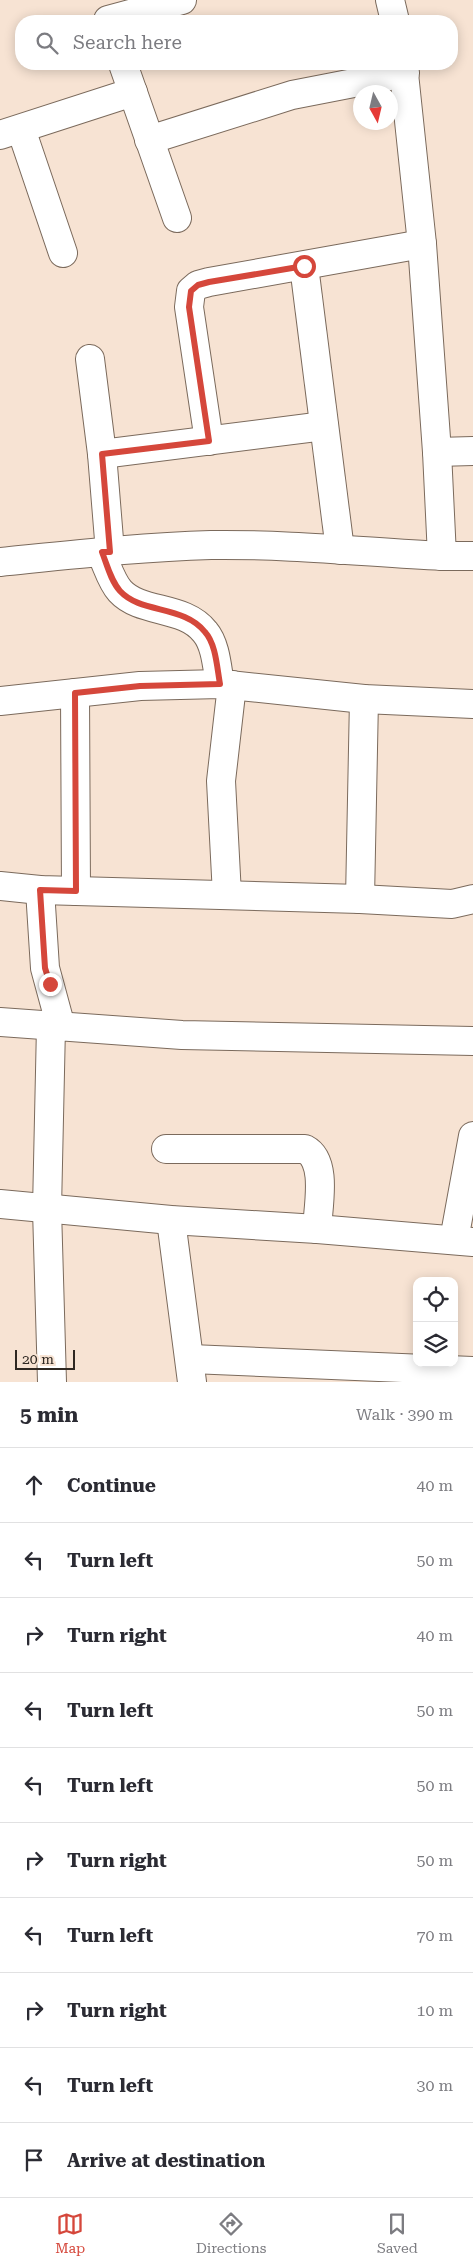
<!DOCTYPE html>
<meta charset="utf-8">
<style>
:root{--surface:#fff;--page:#f2f2f3;--text:#2b2b33;--muted:#7c7c81;--line:#e1e1e2;--accent:#d5473b}
body{margin:0;font-family:"Roboto Serif",serif;background:var(--page);color:var(--text)}
.controls{position:absolute;right:15px;bottom:15px;display:grid;overflow:hidden;border-radius:10px;box-shadow:0 2px 12px #0003}
.controls button{width:45px;height:45px;display:grid;place-items:center;padding:0;border:0;border-bottom:1px solid var(--line);background:var(--surface);color:var(--text);font:25px sans-serif}
.compass{position:absolute;left:353px;top:85px;width:45px;height:45px;border-radius:50%;background:var(--surface);box-shadow:0 2px 12px #0003;rotate:172deg}
.scale{position:absolute;left:15px;bottom:12px;width:60px;box-sizing:border-box;padding-left:5px;border:2px solid #2f2822;border-top:0;font-size:14px;line-height:18px;white-space:nowrap;color:#2f2822;-webkit-text-stroke:4px #f7e3d3;paint-order:stroke}
.stop{position:absolute;width:15px;height:15px;margin:-11px;border:4px solid #d5473b;border-radius:50%;background:#fff}
.stop.end{background:#d5473b;border-color:#fff;box-shadow:0 1px 5px #0008}
.list{margin:0;padding:0;list-style:none}
h2{display:flex;justify-content:space-between;align-items:center;height:65px;margin:0;padding:0 20px;font-size:21px}
h2 small{font-size:16px;font-weight:400;color:var(--muted)}
.list li{display:grid;grid-template-columns:32px 1fr auto;gap:15px;align-items:center;box-sizing:border-box;height:75px;padding:0 20px;border-top:1px solid var(--line)}
.list b{display:block;font-size:19px;white-space:nowrap}
.list em{font-size:16px;font-style:normal;color:var(--muted)}
.icon{flex:none;width:28px;height:28px;fill:none;stroke:currentColor;stroke-width:2;stroke-linecap:round;stroke-linejoin:round}
.map{position:relative;flex:none;width:473px;height:1382px;overflow:hidden}
.search{position:absolute;background:var(--surface);box-shadow:0 2px 12px #0003;left:15px;right:15px;top:15px;height:55px;display:flex;align-items:center;gap:12px;box-sizing:border-box;padding:0 18px;border-radius:20px;color:var(--muted);font-size:19px}
.sheet{height:815px;background:var(--surface)}
nav{display:flex;justify-content:space-around;align-items:center;box-sizing:border-box;height:70px;border-top:1px solid var(--line);background:var(--surface);font-size:14px;color:var(--muted)}
nav a{display:grid;justify-items:center;gap:2px}
nav .on{color:var(--accent)}
.map>svg:first-child{display:block}
.lines{fill:none;stroke-linecap:round;stroke-linejoin:round}
.minor-casing{stroke:#7b6a5c;stroke-width:30}
.minor{stroke:#fff;stroke-width:28}
.route{stroke:#d5473b;stroke-width:6}
</style>
<div class="map">
<svg width="473" height="1382" viewBox="0 0 473 1382">
<rect width="100%" height="100%" fill="#f7e3d3"/>
<g class="lines">
<defs>
<g id="minor">
<polyline points="390,0 395,21"/>
<polyline points="108,20 182,0"/>
<polyline points="123,64 177,218"/>
<polyline points="403,64 422,244 437,452 442,556 473,556"/>
<polyline points="21,129 63,253"/>
<polyline points="0,135 133,92"/>
<polyline points="149,140 292,95 405,73"/>
<polyline points="304,266 340,550"/>
<polyline points="90,359 102,454 110,552"/>
<polyline points="209,441 189,307 191,291 198,285 209,282 422,244"/>
<polyline points="437,452 473,451"/>
<polyline points="102,454 324,426"/>
<path d="M101,553C107,565 111,581 120,591C141,614 184,605 205,632C216,645 217,668 220,684"/>
<path d="M0,562C70,555 141,547 211,545C288,544 365,552 442,556"/>
<polyline points="75,693 76,891"/>
<polyline points="0,701 140,686 220,684 364,699 473,704"/>
<polyline points="0,886 40,890 360,899 452,904 473,899"/>
<polyline points="40,890 45,968 61,1027"/>
<polyline points="227,895 221,781 232,685"/>
<polyline points="360,899 364,699"/>
<polyline points="0,1022 182,1035 473,1041"/>
<polyline points="51,1026 47,1209 52,1382"/>
<path d="M166,1149H305C328,1161 318,1206 317,1229"/>
<polyline points="0,1204 171,1220 317,1229 473,1242"/>
<polyline points="171,1220 192,1382"/>
<polyline points="454,1240 473,1136"/>
<polyline points="191,1359 473,1371"/>
</g>
</defs>
<!-- minor casing -->
<use href="#minor" class="minor-casing"/>
<!-- minor -->
<use href="#minor" class="minor"/>
</g>
<g class="lines">
<!-- route -->
<path class="route" d="M50,984L45,968L40,890L76,891L75,693L140,686L220,684C217,668 216,644 205,632C184,605 141,614 120,591C111,581 107,565 102,552H110L102,454L209,441L189,307L191,291L198,285L209,282L304,266"/>
</g>
</svg>
<div class="controls">
<button><svg class="icon" aria-label="locate" viewBox="0 0 24 24"><circle cx="12" cy="12" r="6"/><path d="M12 2v4M12 18v4M2 12h4M18 12h4"/></svg></button>
<button><svg class="icon" aria-label="layers" viewBox="0 0 24 24"><path d="M12 4l9 5-9 5-9-5zM3 14l9 5 9-5"/></svg></button>
</div>
<svg class="compass" viewBox="-18 -18 36 36"><path d="M0-13l5 13h-10z" fill="#e53935"/><path d="M0 13l5-13h-10z" fill="#7c7c81"/></svg>
<div class="scale">20 m</div>
<div class="stop" style="left:304px;top:266px"></div>
<div class="stop end" style="left:50px;top:984px"></div>
<div class="search"><svg class="icon" aria-label="search" viewBox="0 0 24 24"><circle cx="10" cy="10" r="6"/><path d="M15 15l6 6"/></svg>Search here</div>
</div>
<section class="sheet">
<h2>5 min<small>Walk · 390 m</small></h2>
<ul class="list">
<li><svg class="icon" aria-label="ahead" viewBox="0 0 24 24"><path d="M12 20V5M6 11l6-6 6 6"/></svg><div><b>Continue</b></div><em>40 m</em></li>
<li><svg class="icon" aria-label="left" viewBox="0 0 24 24"><path d="M17 20v-9H6M10 6l-5 5 5 5"/></svg><div><b>Turn left</b></div><em>50 m</em></li>
<li><svg class="icon" aria-label="right" viewBox="0 0 24 24"><path d="M7 20v-9h11M14 6l5 5-5 5"/></svg><div><b>Turn right</b></div><em>40 m</em></li>
<li><svg class="icon" aria-label="left" viewBox="0 0 24 24"><path d="M17 20v-9H6M10 6l-5 5 5 5"/></svg><div><b>Turn left</b></div><em>50 m</em></li>
<li><svg class="icon" aria-label="left" viewBox="0 0 24 24"><path d="M17 20v-9H6M10 6l-5 5 5 5"/></svg><div><b>Turn left</b></div><em>50 m</em></li>
<li><svg class="icon" aria-label="right" viewBox="0 0 24 24"><path d="M7 20v-9h11M14 6l5 5-5 5"/></svg><div><b>Turn right</b></div><em>50 m</em></li>
<li><svg class="icon" aria-label="left" viewBox="0 0 24 24"><path d="M17 20v-9H6M10 6l-5 5 5 5"/></svg><div><b>Turn left</b></div><em>70 m</em></li>
<li><svg class="icon" aria-label="right" viewBox="0 0 24 24"><path d="M7 20v-9h11M14 6l5 5-5 5"/></svg><div><b>Turn right</b></div><em>10 m</em></li>
<li><svg class="icon" aria-label="left" viewBox="0 0 24 24"><path d="M17 20v-9H6M10 6l-5 5 5 5"/></svg><div><b>Turn left</b></div><em>30 m</em></li>
<li><svg class="icon" aria-label="arrive" viewBox="0 0 24 24"><path d="M6 21V4h12l-3 4 3 4H6"/></svg><div><b>Arrive at destination</b></div></li>
</ul>
</section>
<nav>
<a class="on"><svg class="icon" aria-label="map" viewBox="0 0 24 24"><path d="M3 6l6-2 6 2 6-2v14l-6 2-6-2-6 2zM9 4v14M15 6v14"/></svg>Map</a>
<a><svg class="icon" aria-label="directions" viewBox="0 0 24 24"><path d="M12 3l9 9-9 9-9-9zM9 14v-3h6M13 9l2 2-2 2"/></svg>Directions</a>
<a><svg class="icon" aria-label="saved" viewBox="0 0 24 24"><path d="M7 4h10v16l-5-4-5 4z"/></svg>Saved</a>
</nav>
